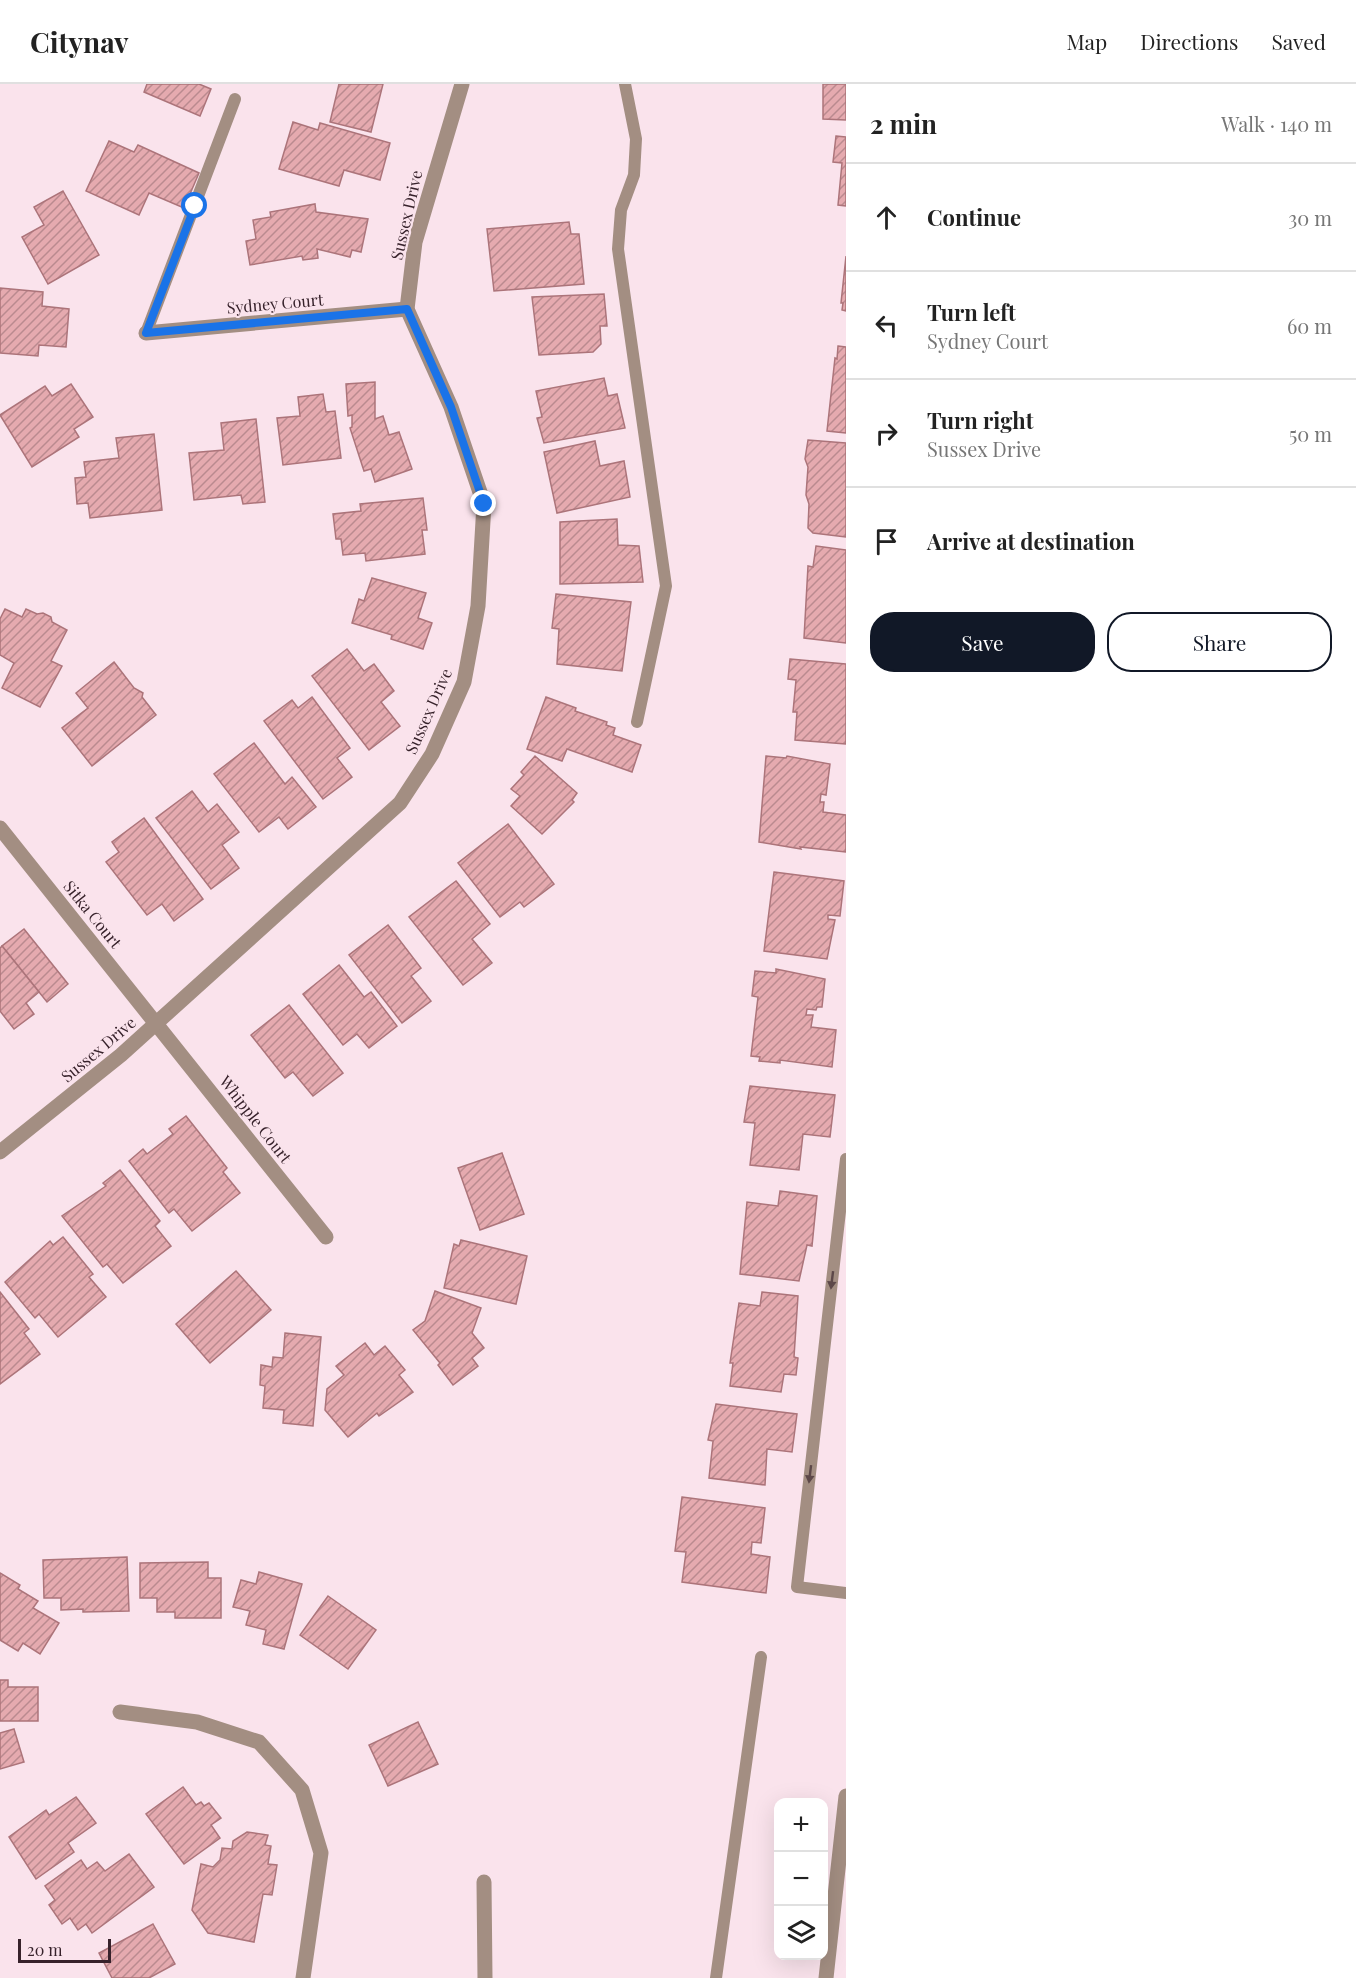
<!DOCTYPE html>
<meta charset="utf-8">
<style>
:root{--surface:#fff;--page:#f2f2f2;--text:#222;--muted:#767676;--line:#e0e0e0;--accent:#111827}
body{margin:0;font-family:"Playfair Display",serif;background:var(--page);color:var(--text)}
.controls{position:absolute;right:18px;bottom:18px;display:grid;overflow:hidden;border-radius:12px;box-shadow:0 6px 24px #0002}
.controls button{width:54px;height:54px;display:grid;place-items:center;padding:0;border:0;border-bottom:2px solid var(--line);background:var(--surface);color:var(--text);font:30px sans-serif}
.scale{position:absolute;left:18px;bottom:15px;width:93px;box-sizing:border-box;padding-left:6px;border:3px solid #37222b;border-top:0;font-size:16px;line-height:21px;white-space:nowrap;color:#37222b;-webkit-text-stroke:4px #fae3ec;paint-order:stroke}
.stop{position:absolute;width:18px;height:18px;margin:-14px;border:4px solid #1a73e8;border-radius:50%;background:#fff}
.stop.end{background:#1a73e8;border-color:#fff;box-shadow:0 2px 6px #0008}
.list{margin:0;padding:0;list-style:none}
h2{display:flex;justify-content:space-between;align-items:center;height:78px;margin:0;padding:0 24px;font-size:26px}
h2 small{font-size:20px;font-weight:400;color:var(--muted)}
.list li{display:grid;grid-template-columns:39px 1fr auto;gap:18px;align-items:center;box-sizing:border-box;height:108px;padding:0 24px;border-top:2px solid var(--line)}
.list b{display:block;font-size:22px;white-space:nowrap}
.list p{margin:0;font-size:20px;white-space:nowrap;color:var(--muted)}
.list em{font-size:20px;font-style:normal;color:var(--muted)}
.actions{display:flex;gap:12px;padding:18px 24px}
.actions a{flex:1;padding:14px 0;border:2px solid var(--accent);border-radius:24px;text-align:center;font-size:21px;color:var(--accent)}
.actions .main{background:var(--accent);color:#fff}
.icon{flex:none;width:33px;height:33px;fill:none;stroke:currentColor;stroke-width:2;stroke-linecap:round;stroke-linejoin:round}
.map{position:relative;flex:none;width:846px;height:1894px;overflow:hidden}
header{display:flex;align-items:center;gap:36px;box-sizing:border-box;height:84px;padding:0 30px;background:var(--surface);border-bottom:2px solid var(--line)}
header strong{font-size:28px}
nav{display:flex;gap:33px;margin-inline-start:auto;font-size:21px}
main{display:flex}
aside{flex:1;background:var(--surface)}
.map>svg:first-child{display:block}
.building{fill:url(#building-hatch);stroke:#ac747a;stroke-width:1.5}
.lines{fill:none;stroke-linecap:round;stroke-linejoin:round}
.service{stroke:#a38e82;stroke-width:12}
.minor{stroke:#a38e82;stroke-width:15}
.tertiary{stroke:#a38e82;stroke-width:15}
.oneway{fill:#5d4849}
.route{stroke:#1a73e8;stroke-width:8}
.labels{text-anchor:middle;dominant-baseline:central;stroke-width:4.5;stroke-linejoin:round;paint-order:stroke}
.street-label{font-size:16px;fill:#37222b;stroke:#fae3ec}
</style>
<header>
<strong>Citynav</strong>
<nav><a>Map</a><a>Directions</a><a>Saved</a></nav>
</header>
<main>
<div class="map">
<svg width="846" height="1894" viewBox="0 0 846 1894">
<defs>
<pattern id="building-hatch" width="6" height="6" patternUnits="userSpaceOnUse" patternTransform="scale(1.5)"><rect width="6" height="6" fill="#e5aaaf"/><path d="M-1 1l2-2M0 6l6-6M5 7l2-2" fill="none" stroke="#ba8a8f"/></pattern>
</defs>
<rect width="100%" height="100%" fill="#fae3ec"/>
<!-- building -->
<g class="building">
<polygon points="147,0 199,0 211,5 200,32 144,8"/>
<polygon points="339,0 383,0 371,48 330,38"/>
<polygon points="823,0 846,0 846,36 823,35"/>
<polygon points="293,38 318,46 320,39 390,59 380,96 344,86 339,102 279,85"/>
<polygon points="836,52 846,53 846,122 838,121 842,79 833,78"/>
<polygon points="109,57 134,68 138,61 199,89 184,124 149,109 139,131 86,107"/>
<polygon points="63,107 99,171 48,200 22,153 44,141 34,123"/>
<polygon points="315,120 316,128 368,135 361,168 352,166 350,173 317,165 318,174 303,176 302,172 250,181 246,157 256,155 253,136 271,133 270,128"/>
<polygon points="569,138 571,150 579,150 584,200 494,207 487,145"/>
<polygon points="846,172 846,227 842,226 843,219 841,219"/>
<polygon points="0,204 43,208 42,222 69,225 66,263 39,261 38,272 0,269"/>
<polygon points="604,210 607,242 600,242 601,260 593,268 539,271 532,213"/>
<polygon points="838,262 846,263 846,349 827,347 835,274 837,275"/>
<polygon points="604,294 608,312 617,310 625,344 544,359 537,334 542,333 536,307"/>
<polygon points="375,298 375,335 383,332 389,351 399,348 412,385 375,398 371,385 364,387 350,344 352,343 352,331 348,332 346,300"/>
<polygon points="71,300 93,333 74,345 79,353 32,383 0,331 45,302 52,312"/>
<polygon points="323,310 326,328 335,327 341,374 283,381 277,334 300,332 298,313"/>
<polygon points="256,335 265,418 243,420 241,411 194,416 189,369 224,366 221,339"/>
<polygon points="154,350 162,426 90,434 88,419 77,420 75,394 86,393 84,378 119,374 116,354"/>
<polygon points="808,356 846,359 846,453 813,449 808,444 809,420 806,411 808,383 805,375"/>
<polygon points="595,357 600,382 624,377 630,413 557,429 544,368"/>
<polygon points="423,414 427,446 422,446 425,470 366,477 365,469 343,471 341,455 336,455 333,430 361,427 360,420"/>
<polygon points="617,435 618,461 639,462 643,498 560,500 560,438"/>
<polygon points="816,462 846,466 846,559 804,554 808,482 813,483"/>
<polygon points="372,494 426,509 418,534 432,539 423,565 391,555 392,551 352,539 359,515 364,517"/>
<polygon points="556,510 631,518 622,587 557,580 559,545 552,544"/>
<polygon points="5,525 22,533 26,525 37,530 43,529 51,533 52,538 67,546 51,577 62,582 40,623 2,604 14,579 0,571 0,535"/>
<polygon points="347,565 364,587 374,580 394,607 381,618 400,642 369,666 312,592"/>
<polygon points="790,575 846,580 846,660 795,656 797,628 793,628 796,596 788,595"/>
<polygon points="114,578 134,604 143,609 142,613 156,631 92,682 62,644 88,624 76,609"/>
<polygon points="312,613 350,664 337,674 352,693 323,715 264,637 292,616 298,624"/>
<polygon points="546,613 576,624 575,627 607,638 606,641 615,644 613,651 641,661 632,688 567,665 562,677 527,665"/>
<polygon points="254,659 285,700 292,693 316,723 288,745 279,733 259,748 214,690"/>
<polygon points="535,672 577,709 572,716 574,718 542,750 511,722 520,712 511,705 524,691 521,688"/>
<polygon points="766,672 786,674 787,672 830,680 826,711 821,710 820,718 824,718 823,728 846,731 846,768 800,763 801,765 759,758"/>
<polygon points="192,707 208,728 217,720 239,748 222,761 239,784 211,805 156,734"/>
<polygon points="144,734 203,815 174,837 162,820 147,831 106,778 119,768 112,758"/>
<polygon points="508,740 554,800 524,823 520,818 500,833 458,779"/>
<polygon points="774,788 844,797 840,832 828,831 828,835 835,836 827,875 764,867"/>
<polygon points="456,797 490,840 472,855 492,879 463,901 409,833"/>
<polygon points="388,841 421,884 411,892 431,917 402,939 349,871"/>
<polygon points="24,845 68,900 47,918 2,862"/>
<polygon points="2,862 39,908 26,919 34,930 14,945 0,927 0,864"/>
<polygon points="339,881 364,913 371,908 397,942 369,964 357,950 343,961 303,910"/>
<polygon points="776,885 825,895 822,923 817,923 816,926 807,925 806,931 813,931 811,943 836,946 832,983 780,976 780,979 759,977 760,973 751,972 758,913 752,912 755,887 776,889"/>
<polygon points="289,921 343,989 313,1012 293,988 285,994 251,951"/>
<polygon points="750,1002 835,1011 830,1053 803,1050 799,1086 750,1081 755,1039 744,1038"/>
<polygon points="186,1032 227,1084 223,1088 240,1109 192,1147 174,1125 169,1129 129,1077 143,1065 147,1070 173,1050 169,1045"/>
<polygon points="502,1069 524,1130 480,1146 458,1084"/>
<polygon points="120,1086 160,1137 155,1142 171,1162 123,1199 107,1180 103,1183 62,1132 106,1102 103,1099"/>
<polygon points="780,1107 817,1112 812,1162 807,1161 799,1197 740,1190 747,1118 778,1122"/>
<polygon points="63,1153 93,1190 89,1193 106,1213 58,1253 39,1230 35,1234 5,1198 50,1157 53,1161"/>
<polygon points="461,1156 527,1172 516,1220 444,1204 454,1160 459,1162"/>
<polygon points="236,1187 271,1226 210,1279 176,1240"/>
<polygon points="435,1207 481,1224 472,1249 484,1264 472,1274 478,1282 453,1301 438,1281 440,1279 413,1246 425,1237"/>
<polygon points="0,1208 29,1245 24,1249 40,1270 0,1300"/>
<polygon points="762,1208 798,1212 794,1273 798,1274 796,1291 784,1290 781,1308 730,1302 733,1279 730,1279 739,1219 760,1222"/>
<polygon points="285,1249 321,1253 313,1342 283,1339 284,1326 263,1324 265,1302 260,1301 261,1281 272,1283 273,1273 283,1274"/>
<polygon points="365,1259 374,1271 385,1262 405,1286 399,1291 413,1308 379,1332 377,1329 348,1353 325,1326 327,1305 344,1291 336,1282"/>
<polygon points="716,1320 797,1330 792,1368 767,1365 765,1401 709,1394 713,1357 708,1356"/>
<polygon points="682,1413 765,1424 761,1459 752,1458 751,1470 770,1473 766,1509 682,1498 686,1468 675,1467"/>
<polygon points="127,1473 129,1527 83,1528 83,1525 61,1526 61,1514 44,1514 43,1476"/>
<polygon points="208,1478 208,1494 221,1494 221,1534 175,1534 175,1528 157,1528 157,1514 140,1514 140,1479"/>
<polygon points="259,1488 302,1500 284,1565 263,1560 266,1546 246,1541 250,1527 233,1523 241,1496 256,1500"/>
<polygon points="0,1489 20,1501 18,1505 38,1517 33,1524 59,1539 40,1570 23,1559 18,1567 0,1556"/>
<polygon points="328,1512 376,1546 348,1585 300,1551"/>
<polygon points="0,1596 8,1596 8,1603 38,1603 38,1637 0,1637"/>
<polygon points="418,1638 438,1680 388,1702 369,1661"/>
<polygon points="14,1645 24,1678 0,1685 0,1649"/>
<polygon points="183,1703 196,1721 201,1718 204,1722 209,1719 221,1734 211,1741 220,1754 184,1780 146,1730"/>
<polygon points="76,1713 96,1739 68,1759 74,1768 36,1795 9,1753 46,1726 49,1731"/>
<polygon points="247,1748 268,1751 265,1761 271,1762 268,1780 277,1781 272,1811 263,1810 254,1858 208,1849 192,1826 201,1780 213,1783 220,1776 222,1764 232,1765 233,1757"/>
<polygon points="129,1770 154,1803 92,1849 86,1840 78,1846 70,1834 62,1840 49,1821 55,1816 45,1802 81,1776 87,1785 97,1778 105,1787"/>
<polygon points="153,1840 175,1880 149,1894 112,1894 99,1869"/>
</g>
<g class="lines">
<!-- service -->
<g class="service">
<polyline points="625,0 636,55 634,91 621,126 618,165 666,502 637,638"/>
<polyline points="146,249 235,15"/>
<polyline points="846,1075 797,1503 846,1509"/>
<polyline points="716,1894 761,1573"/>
</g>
<!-- minor -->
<g class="minor">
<polyline points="146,249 407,225"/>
<polyline points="0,744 326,1153"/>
<polyline points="0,1068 121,971 400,719 432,670 464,598 478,522 484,420 451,323 407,225 415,158 462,0"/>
<polyline points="120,1628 197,1638 259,1658 302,1706 321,1769 303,1894"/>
<polyline points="484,1798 485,1894"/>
</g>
<!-- tertiary -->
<polyline class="tertiary" points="826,1894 846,1712"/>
</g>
<!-- one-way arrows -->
<defs><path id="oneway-solid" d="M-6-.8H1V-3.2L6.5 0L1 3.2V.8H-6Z" transform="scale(1.5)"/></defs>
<g class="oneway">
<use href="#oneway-solid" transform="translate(832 1196) rotate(97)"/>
<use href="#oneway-solid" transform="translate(810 1390) rotate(97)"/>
</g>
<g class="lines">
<!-- route -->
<polyline class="route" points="195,122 146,249 407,225 451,323 484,420"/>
</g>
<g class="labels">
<!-- street labels -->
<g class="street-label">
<text transform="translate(406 131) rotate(-77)">Sussex Drive</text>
<text transform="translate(275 219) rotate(-5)">Sydney Court</text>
<text transform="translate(428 627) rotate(-66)">Sussex Drive</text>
<text transform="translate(93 830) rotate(51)">Sitka Court</text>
<text transform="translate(98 965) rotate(-40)">Sussex Drive</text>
<text transform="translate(256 1035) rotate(52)">Whipple Court</text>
</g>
</g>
</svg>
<div class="controls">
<button>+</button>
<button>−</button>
<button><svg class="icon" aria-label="layers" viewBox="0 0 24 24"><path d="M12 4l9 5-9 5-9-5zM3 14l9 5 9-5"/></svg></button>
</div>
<div class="scale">20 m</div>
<div class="stop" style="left:195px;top:122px"></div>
<div class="stop end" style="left:484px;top:420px"></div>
</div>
<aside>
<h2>2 min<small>Walk · 140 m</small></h2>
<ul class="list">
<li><svg class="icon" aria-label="ahead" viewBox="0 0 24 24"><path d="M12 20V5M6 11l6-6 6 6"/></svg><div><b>Continue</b></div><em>30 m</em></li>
<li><svg class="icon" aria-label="left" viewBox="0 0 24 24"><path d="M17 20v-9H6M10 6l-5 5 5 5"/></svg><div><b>Turn left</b><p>Sydney Court</p></div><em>60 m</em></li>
<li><svg class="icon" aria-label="right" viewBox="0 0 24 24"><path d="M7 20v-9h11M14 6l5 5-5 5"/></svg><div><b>Turn right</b><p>Sussex Drive</p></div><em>50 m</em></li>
<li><svg class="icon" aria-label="arrive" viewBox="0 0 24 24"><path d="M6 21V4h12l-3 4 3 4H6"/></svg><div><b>Arrive at destination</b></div></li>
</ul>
<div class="actions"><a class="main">Save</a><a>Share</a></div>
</aside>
</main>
